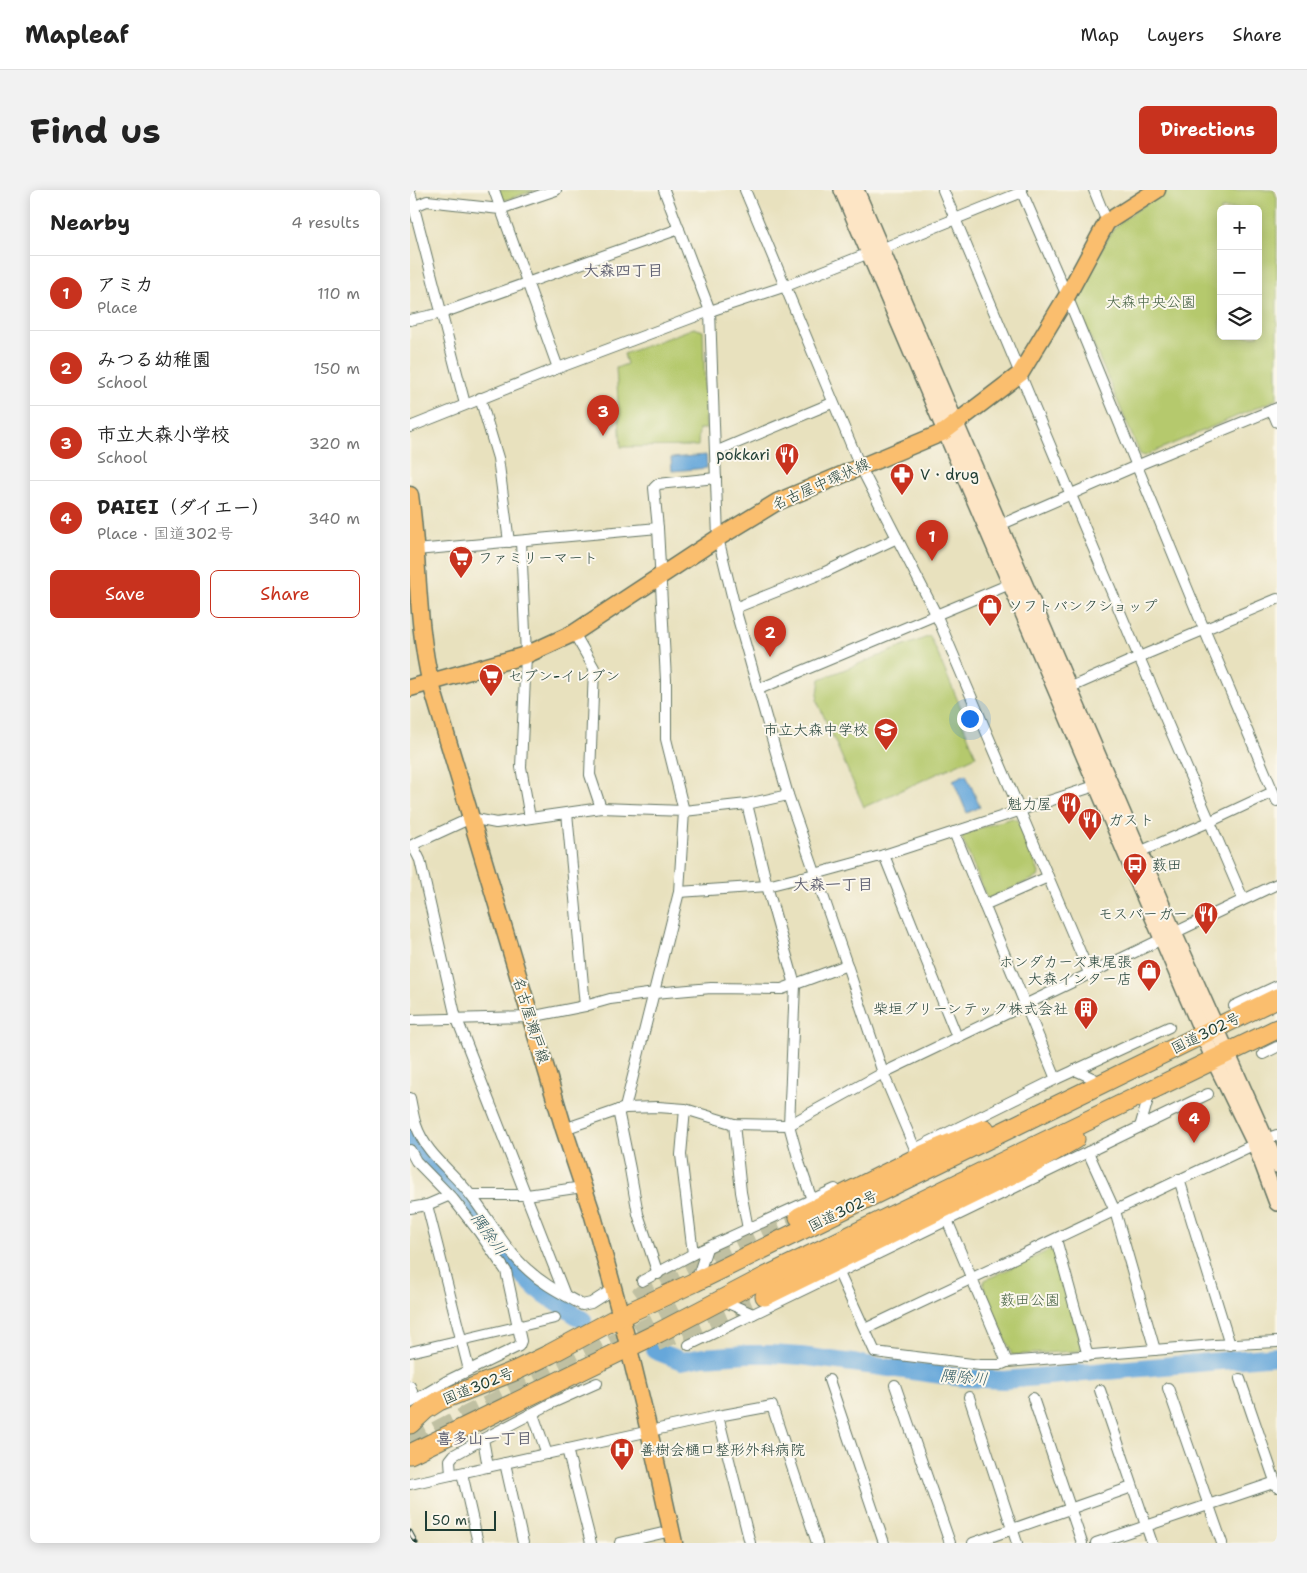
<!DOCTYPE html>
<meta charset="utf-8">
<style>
:root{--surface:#fff;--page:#f2f2f2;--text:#222;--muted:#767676;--line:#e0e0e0;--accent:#c8321e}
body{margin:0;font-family:"Shantell Sans","Klee One",sans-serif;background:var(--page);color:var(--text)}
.controls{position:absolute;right:15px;top:15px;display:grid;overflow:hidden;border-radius:8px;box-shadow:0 2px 12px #0003}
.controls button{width:45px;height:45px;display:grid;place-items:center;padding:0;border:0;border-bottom:1px solid var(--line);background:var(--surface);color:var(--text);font:25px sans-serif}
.scale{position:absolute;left:15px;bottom:12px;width:71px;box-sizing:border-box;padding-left:5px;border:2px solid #1f3d34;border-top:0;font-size:14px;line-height:18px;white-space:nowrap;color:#1f3d34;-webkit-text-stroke:4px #fbf7ec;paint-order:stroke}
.you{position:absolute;left:559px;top:528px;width:18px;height:18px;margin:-12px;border:4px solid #fff;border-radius:50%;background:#1a73e8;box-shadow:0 0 0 8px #1a73e833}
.badge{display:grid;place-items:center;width:32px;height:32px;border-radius:50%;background:var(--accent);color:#fff;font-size:16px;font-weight:700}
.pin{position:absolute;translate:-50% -41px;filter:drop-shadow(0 1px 2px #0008)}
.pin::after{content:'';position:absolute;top:26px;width:18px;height:15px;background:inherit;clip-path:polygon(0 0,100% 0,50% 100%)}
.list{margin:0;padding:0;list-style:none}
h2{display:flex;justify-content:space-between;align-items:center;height:65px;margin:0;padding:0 20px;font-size:21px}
h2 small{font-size:16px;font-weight:400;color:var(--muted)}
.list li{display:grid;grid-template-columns:32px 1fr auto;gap:15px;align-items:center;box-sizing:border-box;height:75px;padding:0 20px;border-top:1px solid var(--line)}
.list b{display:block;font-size:19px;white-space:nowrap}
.list p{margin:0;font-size:16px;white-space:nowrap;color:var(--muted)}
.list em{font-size:16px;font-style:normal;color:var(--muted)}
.actions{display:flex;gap:10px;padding:15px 20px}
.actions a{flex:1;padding:11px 0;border:1px solid var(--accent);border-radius:8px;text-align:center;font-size:18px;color:var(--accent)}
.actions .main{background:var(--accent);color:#fff}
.icon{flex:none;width:28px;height:28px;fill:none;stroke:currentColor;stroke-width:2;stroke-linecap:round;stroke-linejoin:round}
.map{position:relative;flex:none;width:867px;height:1353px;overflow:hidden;border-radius:8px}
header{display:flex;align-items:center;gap:30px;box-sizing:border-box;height:70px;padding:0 25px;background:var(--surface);border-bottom:1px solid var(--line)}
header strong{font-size:24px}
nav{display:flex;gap:28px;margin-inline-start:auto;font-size:18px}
.intro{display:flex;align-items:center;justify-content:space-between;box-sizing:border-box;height:120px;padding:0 30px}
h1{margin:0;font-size:35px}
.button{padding:12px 22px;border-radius:8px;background:var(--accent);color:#fff;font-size:18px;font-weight:700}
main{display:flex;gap:30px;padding:0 30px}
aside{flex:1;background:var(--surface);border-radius:8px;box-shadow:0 2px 12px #0003}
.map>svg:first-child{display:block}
.green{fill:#b5c96d;stroke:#6a8350;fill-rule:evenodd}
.water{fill:#66a7da;stroke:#427287}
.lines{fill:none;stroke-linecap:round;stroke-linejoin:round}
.river{stroke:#66a7da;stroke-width:18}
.highway-tunnel{stroke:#c0c0a2;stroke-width:19;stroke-dasharray:19 9;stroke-linecap:butt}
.street-casing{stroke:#657664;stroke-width:12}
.secondary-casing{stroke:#657664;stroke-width:18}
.primary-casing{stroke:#657664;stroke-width:19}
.highway-casing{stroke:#657664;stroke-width:21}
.street{stroke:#fff;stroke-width:10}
.secondary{stroke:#fde5c5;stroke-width:15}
.primary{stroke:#fabe6e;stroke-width:16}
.highway{stroke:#fabe6e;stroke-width:19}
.rail-casing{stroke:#1f3d34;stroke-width:5}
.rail{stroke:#fbf7ec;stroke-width:3;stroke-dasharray:9;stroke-linecap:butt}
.labels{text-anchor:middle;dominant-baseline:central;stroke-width:4;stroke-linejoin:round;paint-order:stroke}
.park-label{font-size:15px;fill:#446042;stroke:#fbf7ec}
.poi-label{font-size:15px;fill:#1f3d34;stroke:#fbf7ec;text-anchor:start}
.street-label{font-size:15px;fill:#1f3d34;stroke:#fbf7ec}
.neighbourhood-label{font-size:16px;font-weight:bold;fill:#606172;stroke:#fbf7ec}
.water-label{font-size:16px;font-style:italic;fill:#345d66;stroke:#fbf7ec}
</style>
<header>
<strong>Mapleaf</strong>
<nav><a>Map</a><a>Layers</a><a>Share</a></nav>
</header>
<div class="intro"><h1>Find us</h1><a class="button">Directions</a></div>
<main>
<aside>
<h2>Nearby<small>4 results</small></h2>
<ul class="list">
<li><span class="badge">1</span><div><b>アミカ</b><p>Place</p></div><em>110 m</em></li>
<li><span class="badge">2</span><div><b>みつる幼稚園</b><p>School</p></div><em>150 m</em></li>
<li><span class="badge">3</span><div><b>市立大森小学校</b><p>School</p></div><em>320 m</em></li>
<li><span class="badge">4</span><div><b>DAIEI（ダイエー）</b><p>Place · 国道302号</p></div><em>340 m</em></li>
</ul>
<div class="actions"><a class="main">Save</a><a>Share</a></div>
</aside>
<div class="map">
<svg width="867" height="1353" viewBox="0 0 867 1353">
<rect width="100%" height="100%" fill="#fbf7ec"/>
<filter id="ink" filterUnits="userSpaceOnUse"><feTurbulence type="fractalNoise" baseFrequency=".02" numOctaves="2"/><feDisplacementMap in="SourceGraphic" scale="10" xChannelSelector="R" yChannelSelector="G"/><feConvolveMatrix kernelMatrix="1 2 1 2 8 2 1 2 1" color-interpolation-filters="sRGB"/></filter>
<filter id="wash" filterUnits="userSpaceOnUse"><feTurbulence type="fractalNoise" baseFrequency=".0096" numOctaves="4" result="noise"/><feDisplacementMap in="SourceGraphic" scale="20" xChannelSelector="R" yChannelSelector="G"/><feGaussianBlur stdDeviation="1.12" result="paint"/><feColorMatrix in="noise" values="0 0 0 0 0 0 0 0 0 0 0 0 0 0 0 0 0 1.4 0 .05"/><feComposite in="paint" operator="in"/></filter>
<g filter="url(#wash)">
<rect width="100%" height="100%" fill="#e8e1be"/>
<!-- green -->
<g class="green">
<polygon points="89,0 126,0 96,10 92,9"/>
<path d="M757,0H864L867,8V209L734,266L730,264L664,109L665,105L704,38L718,26ZM811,19H848V146H811Z"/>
<polygon points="284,138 293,141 296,239 289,239 288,256 211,257 206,178 217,174 214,164"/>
<polygon points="520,446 554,525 550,527 566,566 454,617 407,511 410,489"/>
<polygon points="602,628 608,630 629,683 628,687 577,709 552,648 554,643"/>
<polygon points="640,1060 645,1061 672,1157 669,1161 602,1165 573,1095 575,1090"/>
</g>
<!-- water -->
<g class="water">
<polygon points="296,265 297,278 262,281 261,268"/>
<polygon points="556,584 570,617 557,623 543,590"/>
</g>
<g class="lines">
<!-- river -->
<g class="river">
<polyline points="0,942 9,959 69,1029 96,1069 127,1099 173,1130"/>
<polyline points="244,1160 272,1171 293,1167 337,1164 360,1164 391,1166 554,1188 594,1190 867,1166"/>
</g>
</g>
</g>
<g filter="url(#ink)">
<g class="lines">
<!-- highway-tunnel -->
<g class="highway-tunnel">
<polyline points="205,1124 238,1100 389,1027"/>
<polyline points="246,1152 355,1106"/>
<polyline points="1,1254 41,1233 272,1120"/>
</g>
<defs>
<g id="street">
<polyline points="84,0 148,178"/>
<polyline points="254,0 300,121 308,348 325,418 378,605 437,775 473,883 505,959"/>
<polyline points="335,0 450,276 526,424 680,785"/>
<polyline points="533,0 729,467 833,709"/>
<polyline points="611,0 657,106 794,439 867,611"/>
<polyline points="684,0 697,32"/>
<polyline points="0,2 55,214"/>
<polyline points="0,16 5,16 17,11 90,19 146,0"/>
<polyline points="471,59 612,2"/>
<polyline points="0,130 32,123 269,39"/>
<polyline points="70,208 88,268 99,352"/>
<polyline points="862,220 867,232"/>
<polyline points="0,237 148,178 300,121 376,96 459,63"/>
<polyline points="305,262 422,213"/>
<polyline points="590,335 726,276 867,218"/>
<polyline points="248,338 244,298 248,294 306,288"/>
<polyline points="111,351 116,465 111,577 120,628"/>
<polyline points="6,360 248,338 256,490 256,549 274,621 269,702 215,918"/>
<polyline points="325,418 413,383 487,348"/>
<polyline points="164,443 184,478 180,585 191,618"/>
<polyline points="659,498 729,467 867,409"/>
<polyline points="349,499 600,394"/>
<polyline points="337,614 357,696 385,795 379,935 390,975 402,1010"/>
<polyline points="157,623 175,816"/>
<polyline points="544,642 646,889"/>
<polyline points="0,656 61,628 86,633 191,618 274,621 337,614 378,605"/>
<polyline points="3,656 10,670 45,824 155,1105"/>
<polyline points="729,662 799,632 863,602"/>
<polyline points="474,665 547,847"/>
<polyline points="269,702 357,696 405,684 474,665 691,594"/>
<polyline points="574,715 638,687"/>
<polyline points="764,743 867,694"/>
<polyline points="824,816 867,796"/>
<polyline points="0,830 120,827 175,816 200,809 245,803 301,798 372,799 437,775"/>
<polyline points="853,864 867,857"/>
<polyline points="665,880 693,893"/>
<path d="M0,908C2,917 3,926 6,935C16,965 44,982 62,1007C79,1029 97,1062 118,1080C134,1095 153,1104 172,1115L181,1113L203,1099"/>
<polyline points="275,919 271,965 283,1064"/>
<polyline points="208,920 220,979 228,1024 248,1084"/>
<polyline points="324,934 331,1002 338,1039"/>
<polyline points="730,937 740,902"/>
<polyline points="154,939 215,918 248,917 275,919 324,934 379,935 473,883 752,749"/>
<polyline points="856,949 867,945"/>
<polyline points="507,958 646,889 759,837"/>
<polyline points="0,960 6,971 43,1009 69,1042 96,1081 111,1151 109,1156 37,1191 0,1213"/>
<polyline points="678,962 705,1021 745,1160"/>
<polyline points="769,989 820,1155"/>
<polyline points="61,1005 117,1005 173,997"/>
<polyline points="17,1015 59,1180"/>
<polyline points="0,1018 17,1015 38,1006"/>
<polyline points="537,1030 597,1172 805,1155 867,1152"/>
<polyline points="646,1049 678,1166"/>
<polyline points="429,1083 465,1162 570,1175 590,1175 597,1172"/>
<polyline points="232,1091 283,1064 425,999"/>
<polyline points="286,1092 297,1058"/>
<polyline points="311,1110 343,1124"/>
<polyline points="455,1139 845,954"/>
<polyline points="279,1155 798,904"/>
<polyline points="0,1162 145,1128"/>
<polyline points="830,1189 867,1297"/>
<polyline points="419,1190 474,1353"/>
<polyline points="485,1195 540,1353"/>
<polyline points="0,1196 5,1210"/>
<polyline points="758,1198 812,1353"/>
<polyline points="690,1200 742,1353"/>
<polyline points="559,1207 607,1353"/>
<polyline points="623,1208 672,1353"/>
<polyline points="123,1224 137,1264"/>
<polyline points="308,1226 340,1353"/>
<polyline points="157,1259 181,1353"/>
<polyline points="95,1273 113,1353"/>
<polyline points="78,1277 73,1249 142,1213 187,1193"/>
<polyline points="52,1283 68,1353"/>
<polyline points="41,1285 40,1270 44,1265 73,1249"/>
<polyline points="0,1294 308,1226 362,1216 407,1353"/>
<polyline points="210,1353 261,1341"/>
<polyline points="563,1353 722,1297"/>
<polyline points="686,1353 866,1292"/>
</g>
<g id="secondary">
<polyline points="432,0 804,870 845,954 867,1013"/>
<polyline points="446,0 764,743 867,975"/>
</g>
<g id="primary">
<path d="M0,305C9,367 6,432 21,494L154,939L183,1026L211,1126L239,1241L264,1353"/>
<polyline points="0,498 116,465 164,443 308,348 367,312 534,242 610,184 657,106 697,32 747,0"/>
</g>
<g id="highway">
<polyline points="389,1027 515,964 575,939"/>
<polyline points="355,1106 617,977 665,949"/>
<polyline points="0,1234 15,1220 29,1211 107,1180 140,1164 211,1126 285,1092 867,808"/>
<polyline points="0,1264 248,1143 355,1087 867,839"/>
</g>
</defs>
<!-- street casing -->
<use href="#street" class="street-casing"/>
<!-- secondary casing -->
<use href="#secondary" class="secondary-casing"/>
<!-- primary casing -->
<use href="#primary" class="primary-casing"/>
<!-- highway casing -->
<use href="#highway" class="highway-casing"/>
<!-- street -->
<use href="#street" class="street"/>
<!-- secondary -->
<use href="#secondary" class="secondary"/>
<!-- primary -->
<use href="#primary" class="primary"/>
<!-- highway -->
<use href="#highway" class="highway"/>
<defs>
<polyline id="rail" points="0,1342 6,1353"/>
</defs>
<!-- rail casing -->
<use href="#rail" class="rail-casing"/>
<!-- rail -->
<use href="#rail" class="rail"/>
</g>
</g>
<!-- icons -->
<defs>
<symbol id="restaurant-pin" viewBox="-11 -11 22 30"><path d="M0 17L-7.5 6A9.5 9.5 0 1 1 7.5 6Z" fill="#c8321e" stroke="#fbf7ec"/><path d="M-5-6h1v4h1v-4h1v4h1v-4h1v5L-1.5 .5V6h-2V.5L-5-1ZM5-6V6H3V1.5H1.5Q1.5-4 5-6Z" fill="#fff"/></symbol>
<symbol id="pharmacy-pin" viewBox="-11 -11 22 30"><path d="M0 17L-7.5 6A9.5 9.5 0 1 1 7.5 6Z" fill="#c8321e" stroke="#fbf7ec"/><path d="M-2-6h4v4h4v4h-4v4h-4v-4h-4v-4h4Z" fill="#fff"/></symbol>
<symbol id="supermarket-pin" viewBox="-11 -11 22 30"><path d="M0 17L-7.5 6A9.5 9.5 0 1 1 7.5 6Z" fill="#c8321e" stroke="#fbf7ec"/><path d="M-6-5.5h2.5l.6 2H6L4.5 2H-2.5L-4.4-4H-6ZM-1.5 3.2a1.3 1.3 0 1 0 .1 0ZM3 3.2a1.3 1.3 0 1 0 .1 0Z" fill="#fff"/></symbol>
<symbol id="shop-pin" viewBox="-11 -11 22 30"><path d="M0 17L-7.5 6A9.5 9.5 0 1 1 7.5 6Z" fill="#c8321e" stroke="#fbf7ec"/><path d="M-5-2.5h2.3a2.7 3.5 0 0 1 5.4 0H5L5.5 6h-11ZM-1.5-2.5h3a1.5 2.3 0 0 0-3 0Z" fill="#fff"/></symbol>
<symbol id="school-pin" viewBox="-11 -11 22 30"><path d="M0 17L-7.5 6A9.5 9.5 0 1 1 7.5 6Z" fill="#c8321e" stroke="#fbf7ec"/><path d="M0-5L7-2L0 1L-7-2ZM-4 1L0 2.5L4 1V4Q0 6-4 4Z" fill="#fff"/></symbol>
<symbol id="bus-pin" viewBox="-11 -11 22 30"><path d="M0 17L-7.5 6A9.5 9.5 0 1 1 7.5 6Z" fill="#c8321e" stroke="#fbf7ec"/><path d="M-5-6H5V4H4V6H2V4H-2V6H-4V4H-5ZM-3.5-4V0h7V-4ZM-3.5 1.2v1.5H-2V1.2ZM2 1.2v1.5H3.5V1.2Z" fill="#fff"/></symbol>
<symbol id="building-pin" viewBox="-11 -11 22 30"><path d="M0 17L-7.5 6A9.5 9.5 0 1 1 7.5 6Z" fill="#c8321e" stroke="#fbf7ec"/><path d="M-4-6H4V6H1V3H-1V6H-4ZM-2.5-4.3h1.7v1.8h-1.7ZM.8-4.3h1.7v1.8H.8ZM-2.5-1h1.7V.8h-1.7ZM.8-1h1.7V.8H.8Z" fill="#fff"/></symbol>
<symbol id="hospital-pin" viewBox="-11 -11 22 30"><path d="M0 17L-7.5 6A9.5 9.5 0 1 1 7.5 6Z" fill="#c8321e" stroke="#fbf7ec"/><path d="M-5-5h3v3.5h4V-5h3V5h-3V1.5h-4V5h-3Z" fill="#fff"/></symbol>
</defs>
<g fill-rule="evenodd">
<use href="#restaurant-pin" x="363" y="251" width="28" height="38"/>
<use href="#pharmacy-pin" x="478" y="271" width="28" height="38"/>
<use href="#supermarket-pin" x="37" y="354" width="28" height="38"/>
<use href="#shop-pin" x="566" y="402" width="28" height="38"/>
<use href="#supermarket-pin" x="67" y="472" width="28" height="38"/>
<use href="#school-pin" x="462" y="526" width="28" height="38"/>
<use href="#restaurant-pin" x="645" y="600" width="28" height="38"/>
<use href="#restaurant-pin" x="666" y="616" width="28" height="38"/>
<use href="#bus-pin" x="711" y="661" width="28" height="38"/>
<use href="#restaurant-pin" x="782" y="710" width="28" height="38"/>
<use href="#shop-pin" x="725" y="767" width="28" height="38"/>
<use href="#building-pin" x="662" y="805" width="28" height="38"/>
<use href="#hospital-pin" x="198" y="1246" width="28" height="38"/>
</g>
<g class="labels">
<!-- park labels -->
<g class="park-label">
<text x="741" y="112">大森中央公園</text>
<text x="620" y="1110">薮田公園</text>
</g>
<!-- poi labels -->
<g class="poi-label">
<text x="360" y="265" text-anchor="end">pokkari</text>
<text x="510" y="285">V・drug</text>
<text x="68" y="368">ファミリーマート</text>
<text x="598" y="416">ソフトバンクショップ</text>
<text x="98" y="486">セブン-イレブン</text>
<text x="458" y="540" text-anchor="end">市立大森中学校</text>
<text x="642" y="614" text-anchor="end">魁力屋</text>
<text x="698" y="630">ガスト</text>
<text x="742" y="675">薮田</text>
<text x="778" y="724" text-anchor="end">モスバーガー</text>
<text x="722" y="772" text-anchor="end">ホンダカーズ東尾張<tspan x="722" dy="17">大森インター店</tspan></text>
<text x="658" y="819" text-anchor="end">柴垣グリーンテック株式会社</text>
<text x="230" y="1260">善樹会樋口整形外科病院</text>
</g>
<!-- street labels -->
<g class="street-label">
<text transform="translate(411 294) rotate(-24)">名古屋中環状線</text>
<text transform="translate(121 830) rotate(73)">名古屋瀬戸線</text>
<text transform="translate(796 843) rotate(-26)">国道302号</text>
<text transform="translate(433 1021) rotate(-26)">国道302号</text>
<text transform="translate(68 1196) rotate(-22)">国道302号</text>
</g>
<!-- neighbourhood labels -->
<g class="neighbourhood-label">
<text x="213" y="80">大森四丁目</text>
<text x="423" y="694">大森一丁目</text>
<text x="74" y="1248">喜多山一丁目</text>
</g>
<!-- water labels -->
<g class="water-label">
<text transform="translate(79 1044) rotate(54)">隅除川</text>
<text transform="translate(554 1187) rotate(5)">隅除川</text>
</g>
</g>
</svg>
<div class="controls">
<button>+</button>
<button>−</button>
<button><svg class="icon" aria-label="layers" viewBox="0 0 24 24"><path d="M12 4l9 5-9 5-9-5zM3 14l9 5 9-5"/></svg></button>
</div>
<div class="scale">50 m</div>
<div class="you"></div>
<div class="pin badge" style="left:522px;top:371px">1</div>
<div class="pin badge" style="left:360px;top:467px">2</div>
<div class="pin badge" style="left:193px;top:246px">3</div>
<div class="pin badge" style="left:784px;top:953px">4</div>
</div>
</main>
